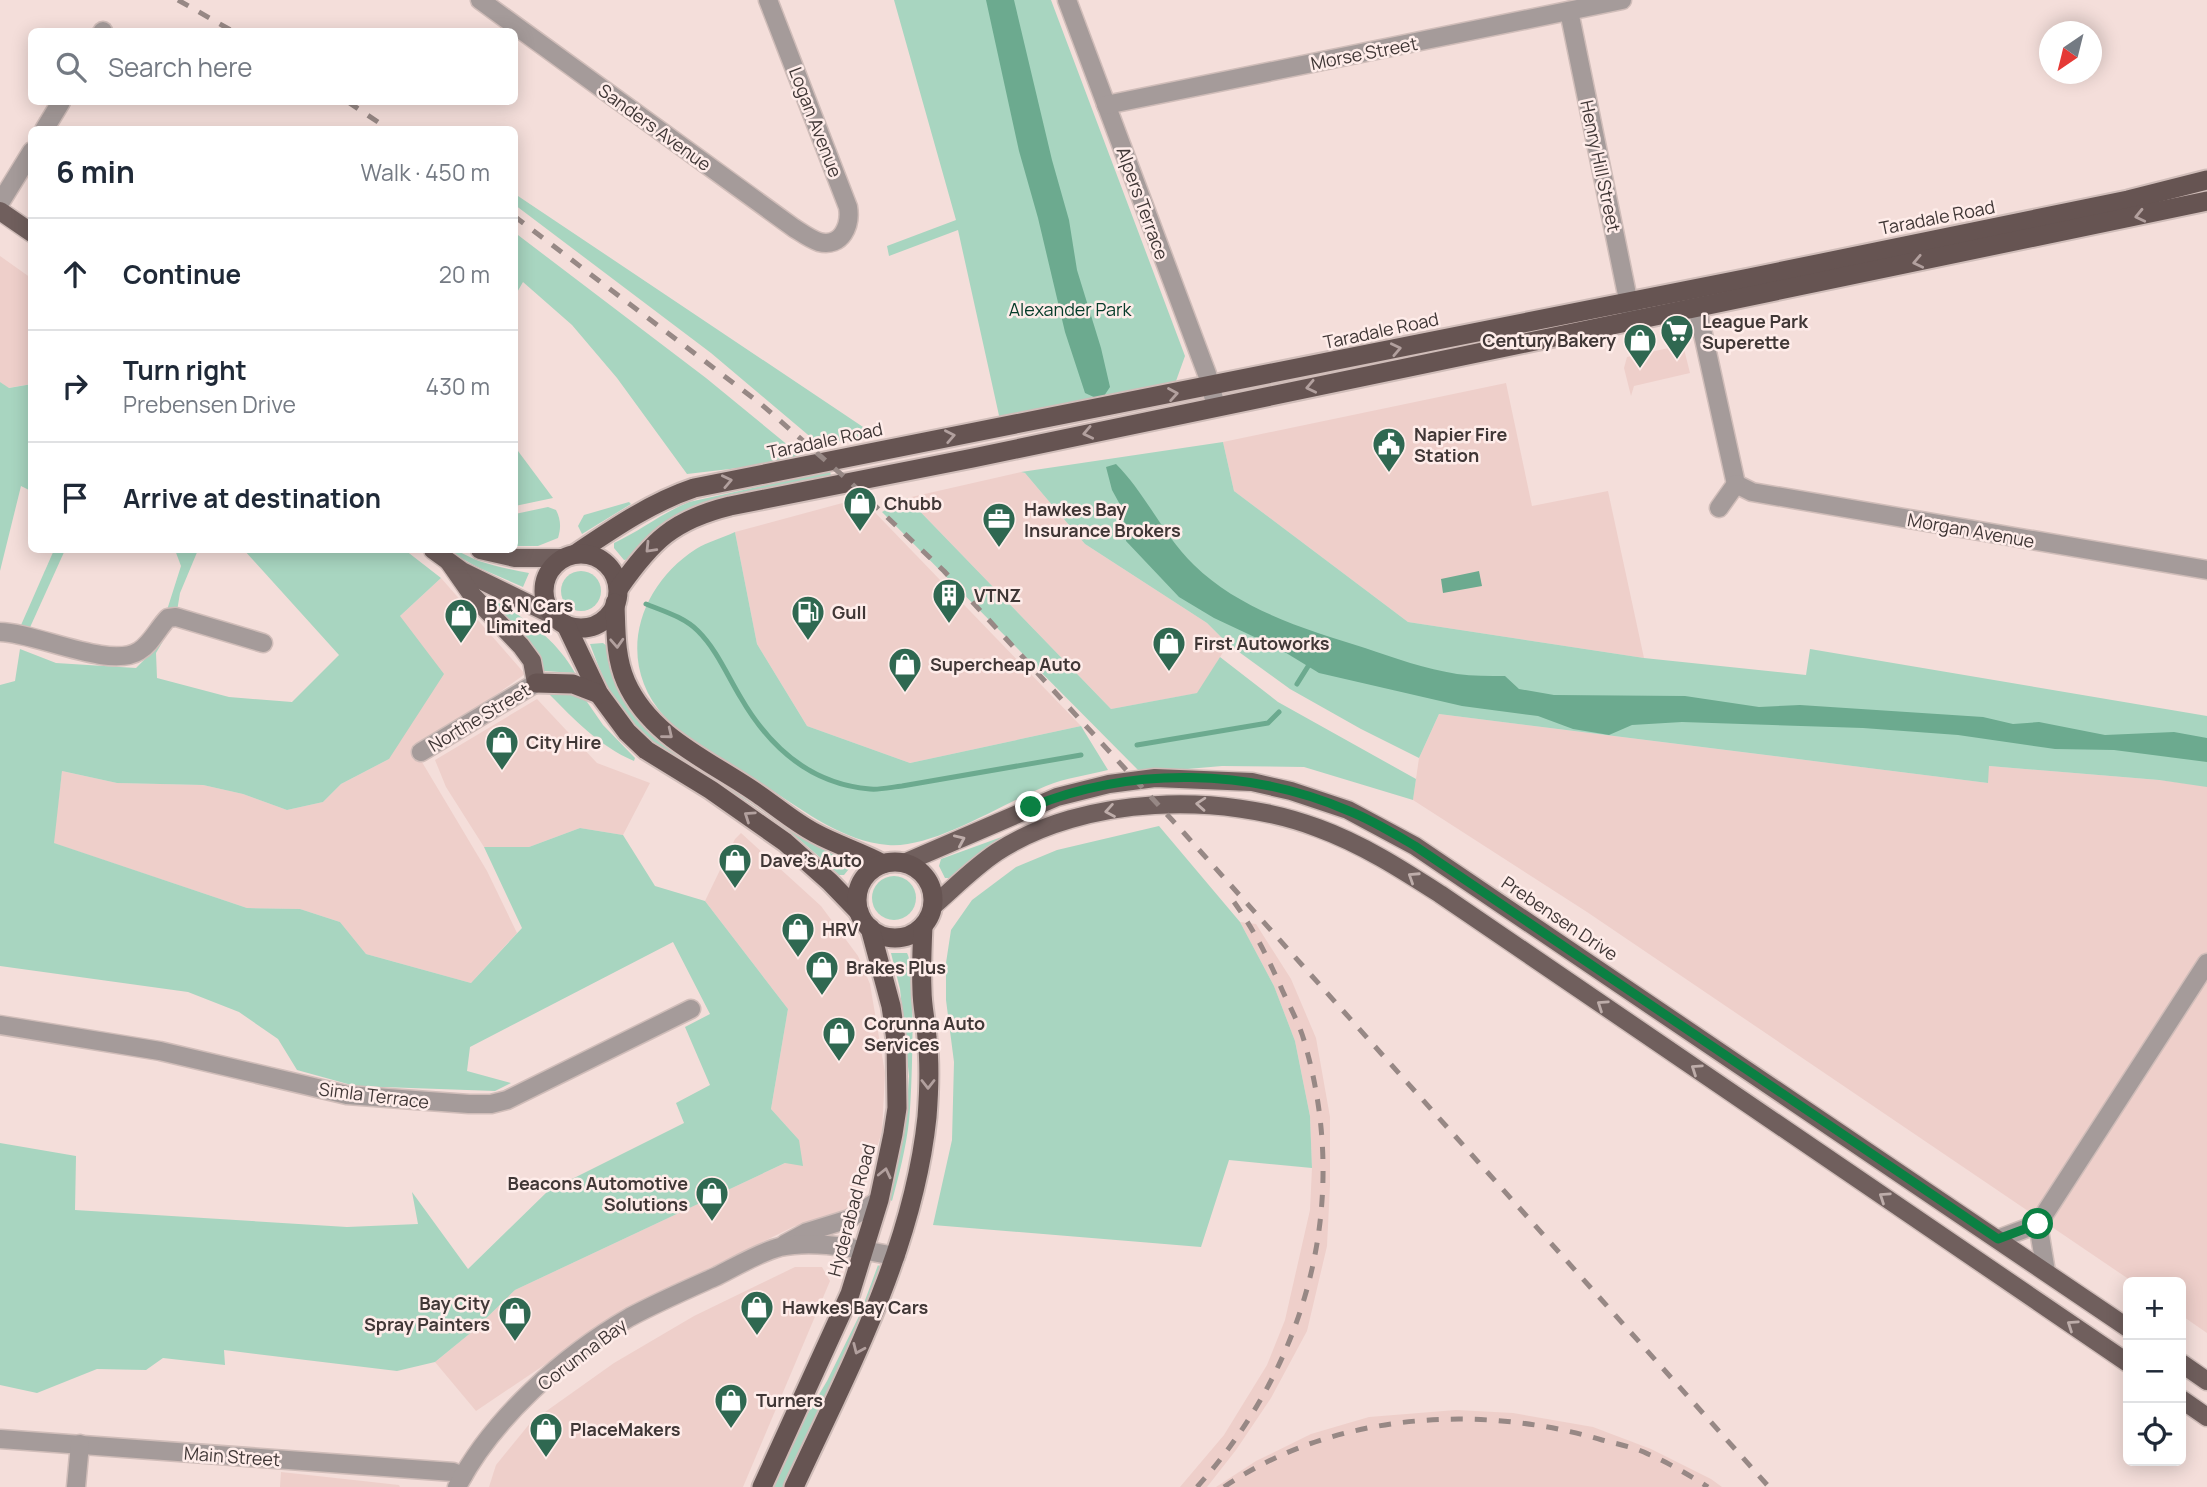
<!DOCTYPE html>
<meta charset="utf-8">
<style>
:root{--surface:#fff;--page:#f6f6f7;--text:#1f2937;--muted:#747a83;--line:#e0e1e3}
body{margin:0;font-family:Manrope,sans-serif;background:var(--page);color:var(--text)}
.controls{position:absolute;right:21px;bottom:21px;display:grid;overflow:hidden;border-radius:10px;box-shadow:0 4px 18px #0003}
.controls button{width:63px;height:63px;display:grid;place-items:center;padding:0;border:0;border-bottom:2px solid var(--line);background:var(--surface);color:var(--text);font:35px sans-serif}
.compass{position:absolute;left:2039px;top:21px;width:63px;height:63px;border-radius:50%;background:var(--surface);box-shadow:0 4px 18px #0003;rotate:215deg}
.stop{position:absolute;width:21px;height:21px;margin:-16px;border:5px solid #0b8043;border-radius:50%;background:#fff}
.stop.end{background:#0b8043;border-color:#fff;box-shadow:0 2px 7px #0008}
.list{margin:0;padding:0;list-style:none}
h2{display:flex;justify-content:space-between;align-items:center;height:91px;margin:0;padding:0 28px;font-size:30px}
h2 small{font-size:23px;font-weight:400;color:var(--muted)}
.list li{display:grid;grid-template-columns:46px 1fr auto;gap:21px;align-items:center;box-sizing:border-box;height:112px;padding:0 28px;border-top:2px solid var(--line)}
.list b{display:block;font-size:26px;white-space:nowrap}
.list p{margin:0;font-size:23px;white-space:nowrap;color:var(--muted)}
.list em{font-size:23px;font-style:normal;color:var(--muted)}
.icon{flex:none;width:38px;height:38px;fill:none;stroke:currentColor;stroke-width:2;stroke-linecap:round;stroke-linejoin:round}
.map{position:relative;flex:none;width:2207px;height:1487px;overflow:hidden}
.search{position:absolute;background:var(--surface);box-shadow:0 4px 18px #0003;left:28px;top:28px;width:490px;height:77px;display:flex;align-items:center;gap:18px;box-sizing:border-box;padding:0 24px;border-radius:10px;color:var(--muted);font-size:26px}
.panel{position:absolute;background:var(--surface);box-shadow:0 4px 18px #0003;left:28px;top:126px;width:490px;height:427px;border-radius:10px}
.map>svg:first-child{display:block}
.built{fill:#eecfca}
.green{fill:#a8d5c0}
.water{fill:#6caa8f}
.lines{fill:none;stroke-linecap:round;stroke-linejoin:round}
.stream{stroke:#6caa8f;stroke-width:5}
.minor-casing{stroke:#d0bdb9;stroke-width:21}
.primary-casing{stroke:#d0bdb9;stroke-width:21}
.trunk-casing{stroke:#d0bdb9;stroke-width:23}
.minor{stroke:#a59b9a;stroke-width:18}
.primary{stroke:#705f5d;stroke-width:18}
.trunk{stroke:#665452;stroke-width:19}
.rail{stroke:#978885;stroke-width:5;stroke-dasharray:12 12;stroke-linecap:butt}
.oneway{stroke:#b2a09e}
.oneway2{stroke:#beadaa}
.route{stroke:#0b8043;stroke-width:9}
.labels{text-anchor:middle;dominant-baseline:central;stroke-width:5;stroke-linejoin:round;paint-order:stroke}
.street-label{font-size:18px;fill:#403736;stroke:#feece9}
.park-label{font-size:18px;fill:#043b29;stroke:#feece9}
.poi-label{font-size:18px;font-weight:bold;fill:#403736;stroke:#feece9;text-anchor:start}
</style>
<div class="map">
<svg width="2207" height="1487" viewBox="0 0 2207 1487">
<rect width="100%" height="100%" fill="#f4deda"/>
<!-- built -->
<g class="built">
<polygon points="0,256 31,278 31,384 8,388 0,382"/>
<polygon points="1683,345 1690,373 1634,386 1631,396 1624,368 1627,357"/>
<polygon points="1506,383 1532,506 1608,491 1644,658 1408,622 1234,491 1223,442"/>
<polygon points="1021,472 1025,473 1085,544 1207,623 1228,644 1198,693 1111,709 907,498"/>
<polygon points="861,498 1081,726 910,763 807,726 757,644 735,532"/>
<polygon points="441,578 525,674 416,752 487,871 517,933 471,983 366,954 340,922 300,909 247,908 53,843 62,771 117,783 203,785 243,794 287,810 323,802 341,784 389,759 400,616"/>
<polygon points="537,699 597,763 650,783 623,835 580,828 529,847 484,847 446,787 435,760"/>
<polygon points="1439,714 1988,783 1988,766 2159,780 2207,786 2207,1333 2181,1315 2181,1282 2133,1282 1587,912 1413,800 1419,758"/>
<polygon points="741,833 821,906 858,956 870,984 885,1073 882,1131 857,1212 852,1221 795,1226 659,1293 608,1322 476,1411 435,1362 473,1331 515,1290 785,1163 799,1140 771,1109 788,1009 705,901 735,839"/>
<polygon points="1240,922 1256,924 1291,979 1316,1038 1330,1117 1330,1185 1327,1246 1307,1331 1271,1398 1236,1450 1207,1487 1180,1487 1224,1435 1267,1365 1285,1320 1310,1210 1312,1168 1310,1116 1295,1041 1274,986"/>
<polygon points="795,1267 822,1267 830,1281 743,1487 489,1487 496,1465 531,1422 614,1363 694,1316"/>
<polygon points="1456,1410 1513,1413 1593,1427 1651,1449 1711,1479 1722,1487 1216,1487 1256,1461 1311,1434 1369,1417"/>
<polygon points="281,1472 399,1485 400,1487 280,1487"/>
</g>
<!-- green -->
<g class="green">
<polygon points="894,0 1051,0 1185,356 1176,381 1000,420 958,230 889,256 887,246 956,220"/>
<polygon points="515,194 875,435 820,445 711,353 515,205"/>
<polygon points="514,232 706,378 806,460 687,474 617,378 572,325 523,282 516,294 515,293 515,261 517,257 515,255"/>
<polygon points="0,382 9,388 32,384 31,491 21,486 0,571"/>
<polygon points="1223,442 1234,491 1408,622 1644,658 1806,675 1810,649 2207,716 2207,787 2159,780 1989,766 1988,783 1439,714 1419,758 1361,729 1290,689 1228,644 1207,623 1085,544 1025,473 1021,472"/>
<polygon points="515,447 553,498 515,506"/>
<path d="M830,471L831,476L723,499L630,559L624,560L614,548V543C640,531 662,513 689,502Z"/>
<polygon points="907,498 1111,709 1197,693 1220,657 1278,702 1416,779 1413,800 1304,767 1222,766 1141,773 882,512"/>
<polygon points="629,502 631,504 582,534 578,526 584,515"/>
<path d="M548,507L556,510C561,520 561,528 558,538L538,546H515V514Z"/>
<path d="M735,532L757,644L807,726L910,763L1081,726L1108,770C1088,775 1065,778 1046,786C1003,803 933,849 888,845C843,841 807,813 770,789C735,766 693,748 665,717C615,663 637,587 696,549C707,542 722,538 735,532Z"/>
<polygon points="54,550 65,550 27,634 18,632"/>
<polygon points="175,550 198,550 180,593 177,611 167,610 181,566"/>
<polygon points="244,550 405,550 441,578 400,616 444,674 389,759 341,784 323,802 287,810 243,794 203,785 117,783 62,771 54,843 247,908 300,909 340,922 366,954 471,983 522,928 484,847 529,847 580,828 623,835 655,886 705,901 788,1009 771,1109 799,1140 803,1166 785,1163 515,1290 473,1331 435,1362 397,1371 224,1350 225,1365 163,1358 146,1370 97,1369 37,1393 0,1385 0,1143 76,1156 75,1210 347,1227 418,1224 412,1192 468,1269 548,1191 684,1123 676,1103 710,1085 685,1027 710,1014 673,942 470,1047 467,1071 511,1083 495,1091 355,1086 297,1070 278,1039 239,1012 188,992 0,966 0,685 15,681 20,649 56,663 136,668 163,641 156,653 157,678 229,697 292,702 339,655"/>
<path d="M447,550C459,549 468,557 479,561C495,566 512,570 529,573L523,587L477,567Z"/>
<circle cx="581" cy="591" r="20"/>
<path d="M480,592C518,614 553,634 575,673L544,671L535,651Z"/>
<path d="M603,643L607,646L620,692L633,714L649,732L681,757L755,803L820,848L853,864L844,875H839C812,849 783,825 752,804C711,777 661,758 629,720C610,697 600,671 590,644Z"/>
<path d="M561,692L585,699L603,725L635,758L634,761C599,746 575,720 548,693Z"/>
<polygon points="1159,826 1240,922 1274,986 1295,1041 1310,1116 1312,1168 1229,1160 1201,1247 933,1225 952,1140 954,1062 946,1000 946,963 951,930 972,900 1016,867 1057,850"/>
<path d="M1026,828C998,842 974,857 950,878H945L939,866L941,859Z"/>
<circle cx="894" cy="898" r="22"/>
<path d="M891,953H907C916,967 912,1097 909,1121C906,1148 899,1175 892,1201L889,1199L906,1121L909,1076L900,989Z"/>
<polygon points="878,1265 880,1267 862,1314 784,1487 772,1487 794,1437 827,1381 860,1314"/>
</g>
<!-- water -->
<g class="water">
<polygon points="986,0 1014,0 1052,160 1069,220 1077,270 1101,348 1110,387 1104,396 1096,398 1085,393 1065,332 1038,218 1019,151"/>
<path d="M1116,464C1146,494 1163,535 1194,565C1240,610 1305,629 1365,648C1394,658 1426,669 1457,674C1473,676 1489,676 1505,676L1519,689L1554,695L1685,696L1759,707L1800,705L1983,717L2013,724L2039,722L2105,735L2174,732L2207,738V762L2114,750L2055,749L1958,735L1863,728L1682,722L1632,725L1609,735L1573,729L1538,716L1462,706L1319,673L1278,648L1214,618L1179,597L1126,541L1123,510L1112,490L1106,467Z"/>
<polygon points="1479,571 1482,586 1443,593 1441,579"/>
</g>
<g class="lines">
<!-- stream -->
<g class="stream">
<path d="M646,604C663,611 684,617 698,631C717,650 727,675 741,698C770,748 810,784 870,789C880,790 892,787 902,786L1081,755"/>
<polyline points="1297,684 1312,660"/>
<polyline points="1137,745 1268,723 1279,712"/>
</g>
<defs>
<g id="minor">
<path d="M480,0L794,228C802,233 810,239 819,242C842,248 851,225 848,207L768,0"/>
<polyline points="1067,0 1207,374 1216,406"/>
<polyline points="1569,11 1631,314"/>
<polyline points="102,32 103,31"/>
<polyline points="1106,105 1622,0"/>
<polyline points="44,130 61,102"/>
<polyline points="0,203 32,151"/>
<polyline points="1694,293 1736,484 1752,492 2207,570"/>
<polyline points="1719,508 1736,484"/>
<path d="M0,632C34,632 110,670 139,651C151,644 158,628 168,618L176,617L263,643"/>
<polyline points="421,752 536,683"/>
<polyline points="0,1025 160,1051 347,1095 469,1104 491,1104 507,1100 691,1009"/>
<polyline points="2038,1224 2046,1272"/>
<polyline points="1998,1239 2038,1224 2207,963"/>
<polyline points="785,1244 807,1232 849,1219 879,1200"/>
<polyline points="0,1439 453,1472 463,1476"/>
<polyline points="76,1487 80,1444"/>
<path d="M457,1487C492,1419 564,1355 630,1317C658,1302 688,1289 717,1276C735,1267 760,1252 780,1247C817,1239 859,1250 896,1256"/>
</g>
<g id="primary">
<polyline points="0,211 32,233"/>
<polyline points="433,550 462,571 554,616"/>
<polyline points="480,550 515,558 564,558"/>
<polyline points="449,562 472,595 521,646 532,661 536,683"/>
<polyline points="904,863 1057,797 1109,784 1155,778 1252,782 1291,791 1348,810 1415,846 2128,1328"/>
<path d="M932,907C954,888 973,868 997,852C1084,795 1223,792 1318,828C1362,844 1401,869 1440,894L2128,1363"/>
<polyline points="2181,1363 2207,1381"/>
<polyline points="2181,1399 2207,1417"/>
</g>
<g id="trunk">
<path d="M577,553C614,528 652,502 694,488L1749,278L2128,200L2207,180"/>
<circle cx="581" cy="591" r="37"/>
<path d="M619,588C652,541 673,520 730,506L973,458L2207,201"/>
<path d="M615,603C616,630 615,657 626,682C651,738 711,761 758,794C777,807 794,822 815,833C837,845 861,852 883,864"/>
<polyline points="566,625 599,694 627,732 646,750 711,790 785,842 830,882 859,912"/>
<polyline points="536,683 573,684 599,694"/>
<circle cx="895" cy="900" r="38"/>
<polyline points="762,1487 850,1294 879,1200 893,1134 897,1108 896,1040 891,1006 870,928"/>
<path d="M794,1487C849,1368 913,1250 927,1117C929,1092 930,1063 927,1038C926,1022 922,1006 922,990C921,969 922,947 923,926"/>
</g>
</defs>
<!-- minor casing -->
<use href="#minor" class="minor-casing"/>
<!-- primary casing -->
<use href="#primary" class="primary-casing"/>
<!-- trunk casing -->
<use href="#trunk" class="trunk-casing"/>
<!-- minor -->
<use href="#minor" class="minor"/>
<!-- primary -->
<use href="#primary" class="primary"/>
<!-- trunk -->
<use href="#trunk" class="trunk"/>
<!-- rail -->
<g class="rail">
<polyline points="178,0 234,32"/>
<polyline points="348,102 390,130"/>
<polyline points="514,216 761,404 850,482 944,571 1184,833 1769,1487"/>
<path d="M1197,1487C1307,1365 1351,1203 1305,1044C1300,1024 1288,1004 1280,985C1266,954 1254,930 1234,902"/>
<path d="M1224,1487C1333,1413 1478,1403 1602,1440C1617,1444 1634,1447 1648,1454C1669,1463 1689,1475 1708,1487"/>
</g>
</g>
<!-- one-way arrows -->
<defs><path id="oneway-chevron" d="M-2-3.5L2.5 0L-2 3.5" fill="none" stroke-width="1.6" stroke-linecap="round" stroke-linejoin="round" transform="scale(1.75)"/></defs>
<g class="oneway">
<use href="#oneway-chevron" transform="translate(2140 216) rotate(167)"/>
<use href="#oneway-chevron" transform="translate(1918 262) rotate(168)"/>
<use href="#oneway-chevron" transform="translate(1396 349) rotate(-12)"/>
<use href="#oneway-chevron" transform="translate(1311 387) rotate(168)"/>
<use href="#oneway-chevron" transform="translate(1173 394) rotate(-10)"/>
<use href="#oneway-chevron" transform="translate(1088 433) rotate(168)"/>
<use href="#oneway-chevron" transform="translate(950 436) rotate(-11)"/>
<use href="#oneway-chevron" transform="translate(727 481) rotate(-12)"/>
<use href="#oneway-chevron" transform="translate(650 548) rotate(134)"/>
<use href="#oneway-chevron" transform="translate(617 643) rotate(87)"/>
<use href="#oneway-chevron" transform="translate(668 734) rotate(39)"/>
<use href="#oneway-chevron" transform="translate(749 816) rotate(-146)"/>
<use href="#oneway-chevron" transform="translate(928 1084) rotate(90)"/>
<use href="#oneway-chevron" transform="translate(885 1173) rotate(-77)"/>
<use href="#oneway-chevron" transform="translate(858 1349) rotate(114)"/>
</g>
<g class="oneway2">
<use href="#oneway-chevron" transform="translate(1201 804) rotate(-176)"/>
<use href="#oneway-chevron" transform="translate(1110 811) rotate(170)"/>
<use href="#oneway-chevron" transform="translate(960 840) rotate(-24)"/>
<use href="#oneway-chevron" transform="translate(1413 877) rotate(-147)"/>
<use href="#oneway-chevron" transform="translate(1602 1005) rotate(-146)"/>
<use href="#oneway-chevron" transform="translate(1696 1069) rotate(-146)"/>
<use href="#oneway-chevron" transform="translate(1884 1197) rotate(-146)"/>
<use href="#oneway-chevron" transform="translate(2072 1325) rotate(-146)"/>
</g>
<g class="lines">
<!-- route -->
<path class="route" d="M1031,807C1131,766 1250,768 1349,811C1372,820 1393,833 1415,846L1998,1239L2038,1224"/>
</g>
<!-- icons -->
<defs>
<symbol id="supermarket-pin" viewBox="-11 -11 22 30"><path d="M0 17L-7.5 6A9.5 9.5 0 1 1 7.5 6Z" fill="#2f6851" stroke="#feece9"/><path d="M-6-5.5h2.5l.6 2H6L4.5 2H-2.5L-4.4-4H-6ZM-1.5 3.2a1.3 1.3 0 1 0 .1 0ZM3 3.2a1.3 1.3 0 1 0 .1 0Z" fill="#fff"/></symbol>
<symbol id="shop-pin" viewBox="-11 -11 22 30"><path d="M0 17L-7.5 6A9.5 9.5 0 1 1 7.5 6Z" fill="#2f6851" stroke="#feece9"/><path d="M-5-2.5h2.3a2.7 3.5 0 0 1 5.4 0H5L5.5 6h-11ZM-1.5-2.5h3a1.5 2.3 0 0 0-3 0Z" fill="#fff"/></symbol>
<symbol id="civic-pin" viewBox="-11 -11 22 30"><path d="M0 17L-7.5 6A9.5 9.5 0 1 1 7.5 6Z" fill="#2f6851" stroke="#feece9"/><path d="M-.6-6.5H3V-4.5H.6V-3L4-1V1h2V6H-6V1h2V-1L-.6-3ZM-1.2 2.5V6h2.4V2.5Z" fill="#fff"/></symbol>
<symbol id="office-pin" viewBox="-11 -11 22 30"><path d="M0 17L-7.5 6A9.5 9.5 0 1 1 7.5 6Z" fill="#2f6851" stroke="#feece9"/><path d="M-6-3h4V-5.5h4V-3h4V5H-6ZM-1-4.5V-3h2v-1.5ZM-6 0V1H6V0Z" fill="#fff"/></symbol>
<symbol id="building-pin" viewBox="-11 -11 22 30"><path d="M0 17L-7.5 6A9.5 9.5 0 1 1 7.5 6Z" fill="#2f6851" stroke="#feece9"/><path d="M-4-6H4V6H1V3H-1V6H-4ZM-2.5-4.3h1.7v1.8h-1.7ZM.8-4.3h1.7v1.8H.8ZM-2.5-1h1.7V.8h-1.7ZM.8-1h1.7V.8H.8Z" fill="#fff"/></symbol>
<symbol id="fuel-pin" viewBox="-11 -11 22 30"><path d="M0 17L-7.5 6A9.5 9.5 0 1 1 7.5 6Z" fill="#2f6851" stroke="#feece9"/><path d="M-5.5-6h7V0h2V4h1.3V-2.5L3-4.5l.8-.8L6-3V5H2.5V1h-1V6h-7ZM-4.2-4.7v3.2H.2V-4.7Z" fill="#fff"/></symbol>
</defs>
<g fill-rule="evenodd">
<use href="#supermarket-pin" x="1658" y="312" width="38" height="52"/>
<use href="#shop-pin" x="1621" y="321" width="38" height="52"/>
<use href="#civic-pin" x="1370" y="425" width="38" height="52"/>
<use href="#shop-pin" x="841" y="484" width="38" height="52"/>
<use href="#office-pin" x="980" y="500" width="38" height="52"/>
<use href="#building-pin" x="930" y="576" width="38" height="52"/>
<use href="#fuel-pin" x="789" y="593" width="38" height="52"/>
<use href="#shop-pin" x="442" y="596" width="38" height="52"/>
<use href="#shop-pin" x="1150" y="624" width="38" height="52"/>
<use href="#shop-pin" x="886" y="645" width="38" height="52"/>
<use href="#shop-pin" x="483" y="723" width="38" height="52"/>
<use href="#shop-pin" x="716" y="841" width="38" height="52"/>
<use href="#shop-pin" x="779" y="910" width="38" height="52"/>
<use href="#shop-pin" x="803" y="948" width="38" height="52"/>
<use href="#shop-pin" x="820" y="1014" width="38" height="52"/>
<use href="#shop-pin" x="693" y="1174" width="38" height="52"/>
<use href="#shop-pin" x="738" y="1288" width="38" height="52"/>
<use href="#shop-pin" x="496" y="1294" width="38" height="52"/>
<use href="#shop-pin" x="712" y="1381" width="38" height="52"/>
<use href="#shop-pin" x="527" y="1410" width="38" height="52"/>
</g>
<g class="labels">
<!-- street labels -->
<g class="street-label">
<text transform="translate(1364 53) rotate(-11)">Morse Street</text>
<text transform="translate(816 122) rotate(69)">Logan Avenue</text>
<text transform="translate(655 127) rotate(36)">Sanders Avenue</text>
<text transform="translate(1601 166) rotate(78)">Henry Hill Street</text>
<text transform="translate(1143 203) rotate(70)">Alpers Terrace</text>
<text transform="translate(1937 217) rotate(-11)">Taradale Road</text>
<text transform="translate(1381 330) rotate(-12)">Taradale Road</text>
<text transform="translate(825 440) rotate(-12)">Taradale Road</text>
<text transform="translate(1971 530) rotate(10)">Morgan Avenue</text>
<text transform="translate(479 717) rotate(-31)">Northe Street</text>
<text transform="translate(1560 918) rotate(34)">Prebensen Drive</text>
<text transform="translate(374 1095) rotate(7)">Simla Terrace</text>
<text transform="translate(851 1210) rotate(-75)">Hyderabad Road</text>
<text transform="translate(582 1354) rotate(-37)">Corunna Bay</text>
<text transform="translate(232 1456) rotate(4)">Main Street</text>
</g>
<!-- park labels -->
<g class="park-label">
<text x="1070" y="309">Alexander Park</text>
</g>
<!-- poi labels -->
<g class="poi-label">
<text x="1702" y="321">League Park<tspan x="1702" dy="21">Superette</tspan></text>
<text x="1616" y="340" text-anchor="end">Century Bakery</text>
<text x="1414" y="434">Napier Fire<tspan x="1414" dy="21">Station</tspan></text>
<text x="884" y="503">Chubb</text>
<text x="1024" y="509">Hawkes Bay<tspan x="1024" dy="21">Insurance Brokers</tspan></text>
<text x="974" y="595">VTNZ</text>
<text x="486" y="605">B &amp; N Cars<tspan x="486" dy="21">Limited</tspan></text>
<text x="832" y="612">Gull</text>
<text x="1194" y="643">First Autoworks</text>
<text x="930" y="664">Supercheap Auto</text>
<text x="526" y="742">City Hire</text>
<text x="760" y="860">Dave's Auto</text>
<text x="822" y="929">HRV</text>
<text x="846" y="967">Brakes Plus</text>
<text x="864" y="1023">Corunna Auto<tspan x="864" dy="21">Services</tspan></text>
<text x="688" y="1183" text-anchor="end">Beacons Automotive<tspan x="688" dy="21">Solutions</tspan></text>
<text x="490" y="1303" text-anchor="end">Bay City<tspan x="490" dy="21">Spray Painters</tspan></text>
<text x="782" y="1307">Hawkes Bay Cars</text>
<text x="756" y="1400">Turners</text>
<text x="570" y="1429">PlaceMakers</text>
</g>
</g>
</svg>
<div class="controls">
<button>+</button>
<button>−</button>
<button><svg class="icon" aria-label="locate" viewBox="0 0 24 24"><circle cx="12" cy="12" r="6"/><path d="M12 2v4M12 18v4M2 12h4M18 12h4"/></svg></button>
</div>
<svg class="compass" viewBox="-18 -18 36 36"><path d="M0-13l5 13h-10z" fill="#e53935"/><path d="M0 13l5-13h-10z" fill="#747a83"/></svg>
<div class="stop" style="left:2038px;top:1224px"></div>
<div class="stop end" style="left:1031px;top:807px"></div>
<div class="search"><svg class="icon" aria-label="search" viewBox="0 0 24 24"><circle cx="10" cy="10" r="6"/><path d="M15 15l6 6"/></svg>Search here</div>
<section class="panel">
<h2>6 min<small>Walk · 450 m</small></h2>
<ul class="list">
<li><svg class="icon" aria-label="ahead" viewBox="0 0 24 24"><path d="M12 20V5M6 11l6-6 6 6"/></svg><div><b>Continue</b></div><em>20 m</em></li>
<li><svg class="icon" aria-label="right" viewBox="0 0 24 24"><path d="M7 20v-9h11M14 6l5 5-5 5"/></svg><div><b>Turn right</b><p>Prebensen Drive</p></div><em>430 m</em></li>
<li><svg class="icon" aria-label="arrive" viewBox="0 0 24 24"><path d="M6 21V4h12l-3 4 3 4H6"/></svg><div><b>Arrive at destination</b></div></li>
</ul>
</section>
</div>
